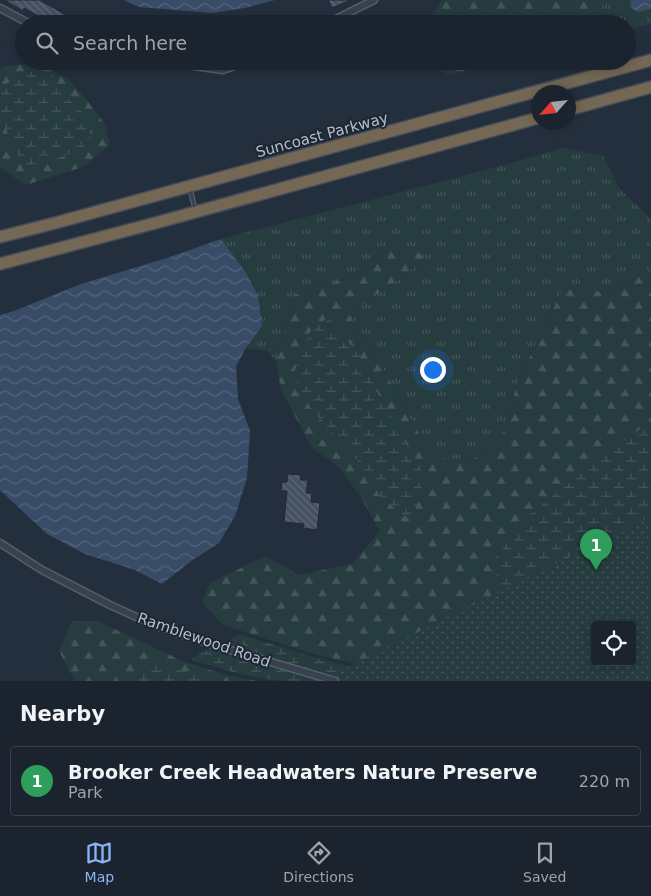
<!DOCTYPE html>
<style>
:root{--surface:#1b232e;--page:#242b36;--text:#f1f3f6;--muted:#a0a4aa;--line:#39404a;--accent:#8ab4f8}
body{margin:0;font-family:"DejaVu Sans",sans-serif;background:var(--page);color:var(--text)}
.controls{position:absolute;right:15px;bottom:15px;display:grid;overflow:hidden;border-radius:5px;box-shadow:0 2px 12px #0003}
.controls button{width:45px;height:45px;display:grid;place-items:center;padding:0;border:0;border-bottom:1px solid var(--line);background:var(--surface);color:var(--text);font:25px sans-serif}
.compass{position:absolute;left:531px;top:85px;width:45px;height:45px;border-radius:50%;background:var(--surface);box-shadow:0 2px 12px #0003;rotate:243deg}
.you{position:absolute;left:432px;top:369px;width:18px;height:18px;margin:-12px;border:4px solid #fff;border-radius:50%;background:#1a73e8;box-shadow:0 0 0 8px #1a73e833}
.badge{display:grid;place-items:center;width:32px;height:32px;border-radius:50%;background:var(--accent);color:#fff;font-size:16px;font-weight:700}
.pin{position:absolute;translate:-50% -41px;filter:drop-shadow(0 1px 2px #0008)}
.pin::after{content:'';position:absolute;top:26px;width:18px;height:15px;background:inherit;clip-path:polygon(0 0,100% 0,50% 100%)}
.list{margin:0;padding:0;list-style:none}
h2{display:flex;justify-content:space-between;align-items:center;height:65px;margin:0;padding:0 20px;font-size:21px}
h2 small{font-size:16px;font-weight:400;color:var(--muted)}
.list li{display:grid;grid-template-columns:32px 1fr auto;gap:15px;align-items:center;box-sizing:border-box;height:70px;margin:0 10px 10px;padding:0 10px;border:1px solid var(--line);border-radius:5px}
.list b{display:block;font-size:19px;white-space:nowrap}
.list p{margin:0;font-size:16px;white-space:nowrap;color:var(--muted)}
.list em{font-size:16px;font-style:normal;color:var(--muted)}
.icon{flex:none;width:28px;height:28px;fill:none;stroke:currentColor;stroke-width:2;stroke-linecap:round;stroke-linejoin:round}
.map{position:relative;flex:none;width:651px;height:681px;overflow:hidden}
.search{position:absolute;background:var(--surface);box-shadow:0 2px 12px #0003;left:15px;right:15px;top:15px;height:55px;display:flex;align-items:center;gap:12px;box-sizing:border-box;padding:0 18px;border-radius:28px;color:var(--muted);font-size:19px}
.sheet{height:145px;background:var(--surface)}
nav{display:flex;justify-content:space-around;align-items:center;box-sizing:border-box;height:70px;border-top:1px solid var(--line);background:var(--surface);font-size:14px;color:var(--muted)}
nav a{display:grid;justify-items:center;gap:2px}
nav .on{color:var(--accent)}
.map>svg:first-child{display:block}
.grass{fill:url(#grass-tufts)}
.forest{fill:url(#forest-firs);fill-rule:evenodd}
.wetland{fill:url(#wetland-marsh)}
.park{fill:url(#park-dots);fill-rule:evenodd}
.water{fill:url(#water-waves)}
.building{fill:url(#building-back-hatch);stroke:#1f2835}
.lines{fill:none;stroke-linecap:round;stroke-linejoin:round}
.service-casing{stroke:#565f6c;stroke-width:5.5}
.minor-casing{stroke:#565f6c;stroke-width:9}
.motorway-casing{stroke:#434c59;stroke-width:14}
.service{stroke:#38414e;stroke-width:3}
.minor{stroke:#38414e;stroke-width:6}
.motorway{stroke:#746855;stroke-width:11}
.labels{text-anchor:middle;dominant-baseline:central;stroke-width:4;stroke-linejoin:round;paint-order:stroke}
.street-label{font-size:15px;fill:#b4bcc9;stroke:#1d2633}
</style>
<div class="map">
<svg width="651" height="681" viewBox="0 0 651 681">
<defs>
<pattern id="grass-tufts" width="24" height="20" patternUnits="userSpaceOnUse" patternTransform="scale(1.25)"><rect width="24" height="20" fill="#263c3f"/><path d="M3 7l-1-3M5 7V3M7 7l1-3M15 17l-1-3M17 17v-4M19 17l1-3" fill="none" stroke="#435659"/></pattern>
<pattern id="forest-firs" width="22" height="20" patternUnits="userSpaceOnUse" patternTransform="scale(1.25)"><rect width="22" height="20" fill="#263c3f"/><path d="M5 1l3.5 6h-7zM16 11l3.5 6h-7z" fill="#435659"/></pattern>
<pattern id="wetland-marsh" width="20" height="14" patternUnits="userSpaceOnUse" patternTransform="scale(1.25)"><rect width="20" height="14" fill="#263c3f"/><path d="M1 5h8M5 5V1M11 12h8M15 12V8" fill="none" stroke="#435659"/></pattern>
<pattern id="park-dots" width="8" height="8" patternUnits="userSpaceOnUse" patternTransform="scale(1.25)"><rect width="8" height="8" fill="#263c3f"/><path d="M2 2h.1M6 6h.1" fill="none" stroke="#435659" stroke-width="1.8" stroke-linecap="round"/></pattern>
<pattern id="water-waves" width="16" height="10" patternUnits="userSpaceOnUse" patternTransform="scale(1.25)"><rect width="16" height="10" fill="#394c67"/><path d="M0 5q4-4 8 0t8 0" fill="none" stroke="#53647b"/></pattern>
<pattern id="building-back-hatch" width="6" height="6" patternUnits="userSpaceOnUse" patternTransform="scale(1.25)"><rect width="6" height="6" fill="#455162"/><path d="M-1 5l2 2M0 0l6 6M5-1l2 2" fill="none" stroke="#5d6877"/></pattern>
</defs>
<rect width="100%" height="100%" fill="#242f3e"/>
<!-- grass -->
<g class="grass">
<polygon points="603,0 651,0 651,24 627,30 627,24 602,24 601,14"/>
<polygon points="563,148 603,156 620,189 651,219 651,272 603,292 563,290 518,381 505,430 483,455 453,466 423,442 387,375 361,337 349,314 425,260 388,249 356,277 313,286 290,297 287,323 276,361 268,351 246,348 262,326 221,239 493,168"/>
</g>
<!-- forest -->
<g class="forest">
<polygon points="442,0 603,0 601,14 602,24 374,24 391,18 430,18"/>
<polygon points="423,61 509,61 448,75"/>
<polygon points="41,63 68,79 86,99 105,124 110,145 83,167 26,185 0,168 0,69 4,66"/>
<path d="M416,248L425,260L349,314L361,337L387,375L423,441L453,466L483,455L505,430L518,381L563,289L603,292L651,272V681L410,672L352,663L314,654L223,625L202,602L210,583L266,556L299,575L352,564L380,531L360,496L339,467L312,448L281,390L276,361L287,323L290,297L313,286L356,277L388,249ZM595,625H632V662H595Z"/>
<polygon points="72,621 97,621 185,662 227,675 257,681 75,681 59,651"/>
</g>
<!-- wetland -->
<g class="wetland">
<polygon points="29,72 51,73 64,95 89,118 91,143 65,156 25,167 10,140 0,113 0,87"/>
<polygon points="328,317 359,355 383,403 425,476 412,521 382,499 353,454 311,409 293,375 310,332"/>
<polygon points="651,425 651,603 595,625 497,602 496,557 528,516 596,461 643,427"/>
<polygon points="240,634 313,657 349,666 347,673 350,681 223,644"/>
<path d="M212,649L320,681C308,681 296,681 284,681C253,679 222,669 192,660L199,653Z"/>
<polygon points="154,663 175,667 208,681 136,681 136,677"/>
</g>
<!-- park -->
<path class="park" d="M651,516V681H320ZM595,625H632V662H595Z"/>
<!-- water -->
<g class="water">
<polygon points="124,0 275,0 245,8 212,13 139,7"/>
<polygon points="630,0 651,0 651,9 637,12 631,7"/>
<polygon points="221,239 246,273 258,296 262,326 246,348 236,366 238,399 250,431 247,478 235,516 219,543 191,561 162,584 135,570 85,554 47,534 0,490 0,315 14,311 81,284 167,258"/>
</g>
<!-- building -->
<g class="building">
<polygon points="5,0 39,0 83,24 53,24 24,8 23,11"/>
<polygon points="328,0 351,0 332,8"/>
<polygon points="280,16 284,24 261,24 261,23"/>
<polygon points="288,474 301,475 300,480 308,480 306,493 312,493 311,502 320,503 317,530 303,528 304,524 284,522 287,491 281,491 282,482 287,482"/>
</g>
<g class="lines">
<defs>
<polyline id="service" points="190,189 195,209"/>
<g id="minor">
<polyline points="0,8 30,24"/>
<polyline points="326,24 374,0"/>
<polyline points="158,61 223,70 248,61"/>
<polyline points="0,543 42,570 110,605 156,626 210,644 335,681"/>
</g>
<g id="motorway">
<polyline points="568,110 651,87"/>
<polyline points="0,237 55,223 651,60"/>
<polyline points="0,264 159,222 538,118"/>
</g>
</defs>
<!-- service casing -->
<use href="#service" class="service-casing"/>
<!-- minor casing -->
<use href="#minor" class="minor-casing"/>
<!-- motorway casing -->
<use href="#motorway" class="motorway-casing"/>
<!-- service -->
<use href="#service" class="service"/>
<!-- minor -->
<use href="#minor" class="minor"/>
<!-- motorway -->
<use href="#motorway" class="motorway"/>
</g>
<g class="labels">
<!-- street labels -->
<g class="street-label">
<text transform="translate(322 135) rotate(-15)">Suncoast Parkway</text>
<text transform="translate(204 640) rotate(19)">Ramblewood Road</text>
</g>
</g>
</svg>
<div class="controls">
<button><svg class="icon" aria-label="locate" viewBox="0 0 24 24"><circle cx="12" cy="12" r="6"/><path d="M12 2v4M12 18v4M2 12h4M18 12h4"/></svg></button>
</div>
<svg class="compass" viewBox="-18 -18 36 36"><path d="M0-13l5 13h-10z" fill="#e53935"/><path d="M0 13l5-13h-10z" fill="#a0a4aa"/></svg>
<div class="you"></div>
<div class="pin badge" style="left:596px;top:570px;background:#2e9e5b">1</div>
<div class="search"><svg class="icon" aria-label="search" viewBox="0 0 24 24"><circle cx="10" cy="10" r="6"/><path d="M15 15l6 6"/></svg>Search here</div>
</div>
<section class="sheet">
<h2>Nearby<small></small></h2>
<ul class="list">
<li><span class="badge" style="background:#2e9e5b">1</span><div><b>Brooker Creek Headwaters Nature Preserve</b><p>Park</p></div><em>220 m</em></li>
</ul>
</section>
<nav>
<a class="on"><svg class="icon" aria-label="map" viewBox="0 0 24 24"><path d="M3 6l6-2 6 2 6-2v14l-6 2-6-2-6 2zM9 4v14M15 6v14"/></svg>Map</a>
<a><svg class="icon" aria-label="directions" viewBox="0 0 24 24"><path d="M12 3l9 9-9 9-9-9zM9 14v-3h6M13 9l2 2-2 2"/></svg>Directions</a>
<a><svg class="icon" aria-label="saved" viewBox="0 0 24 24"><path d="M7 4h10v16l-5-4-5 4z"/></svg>Saved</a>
</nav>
